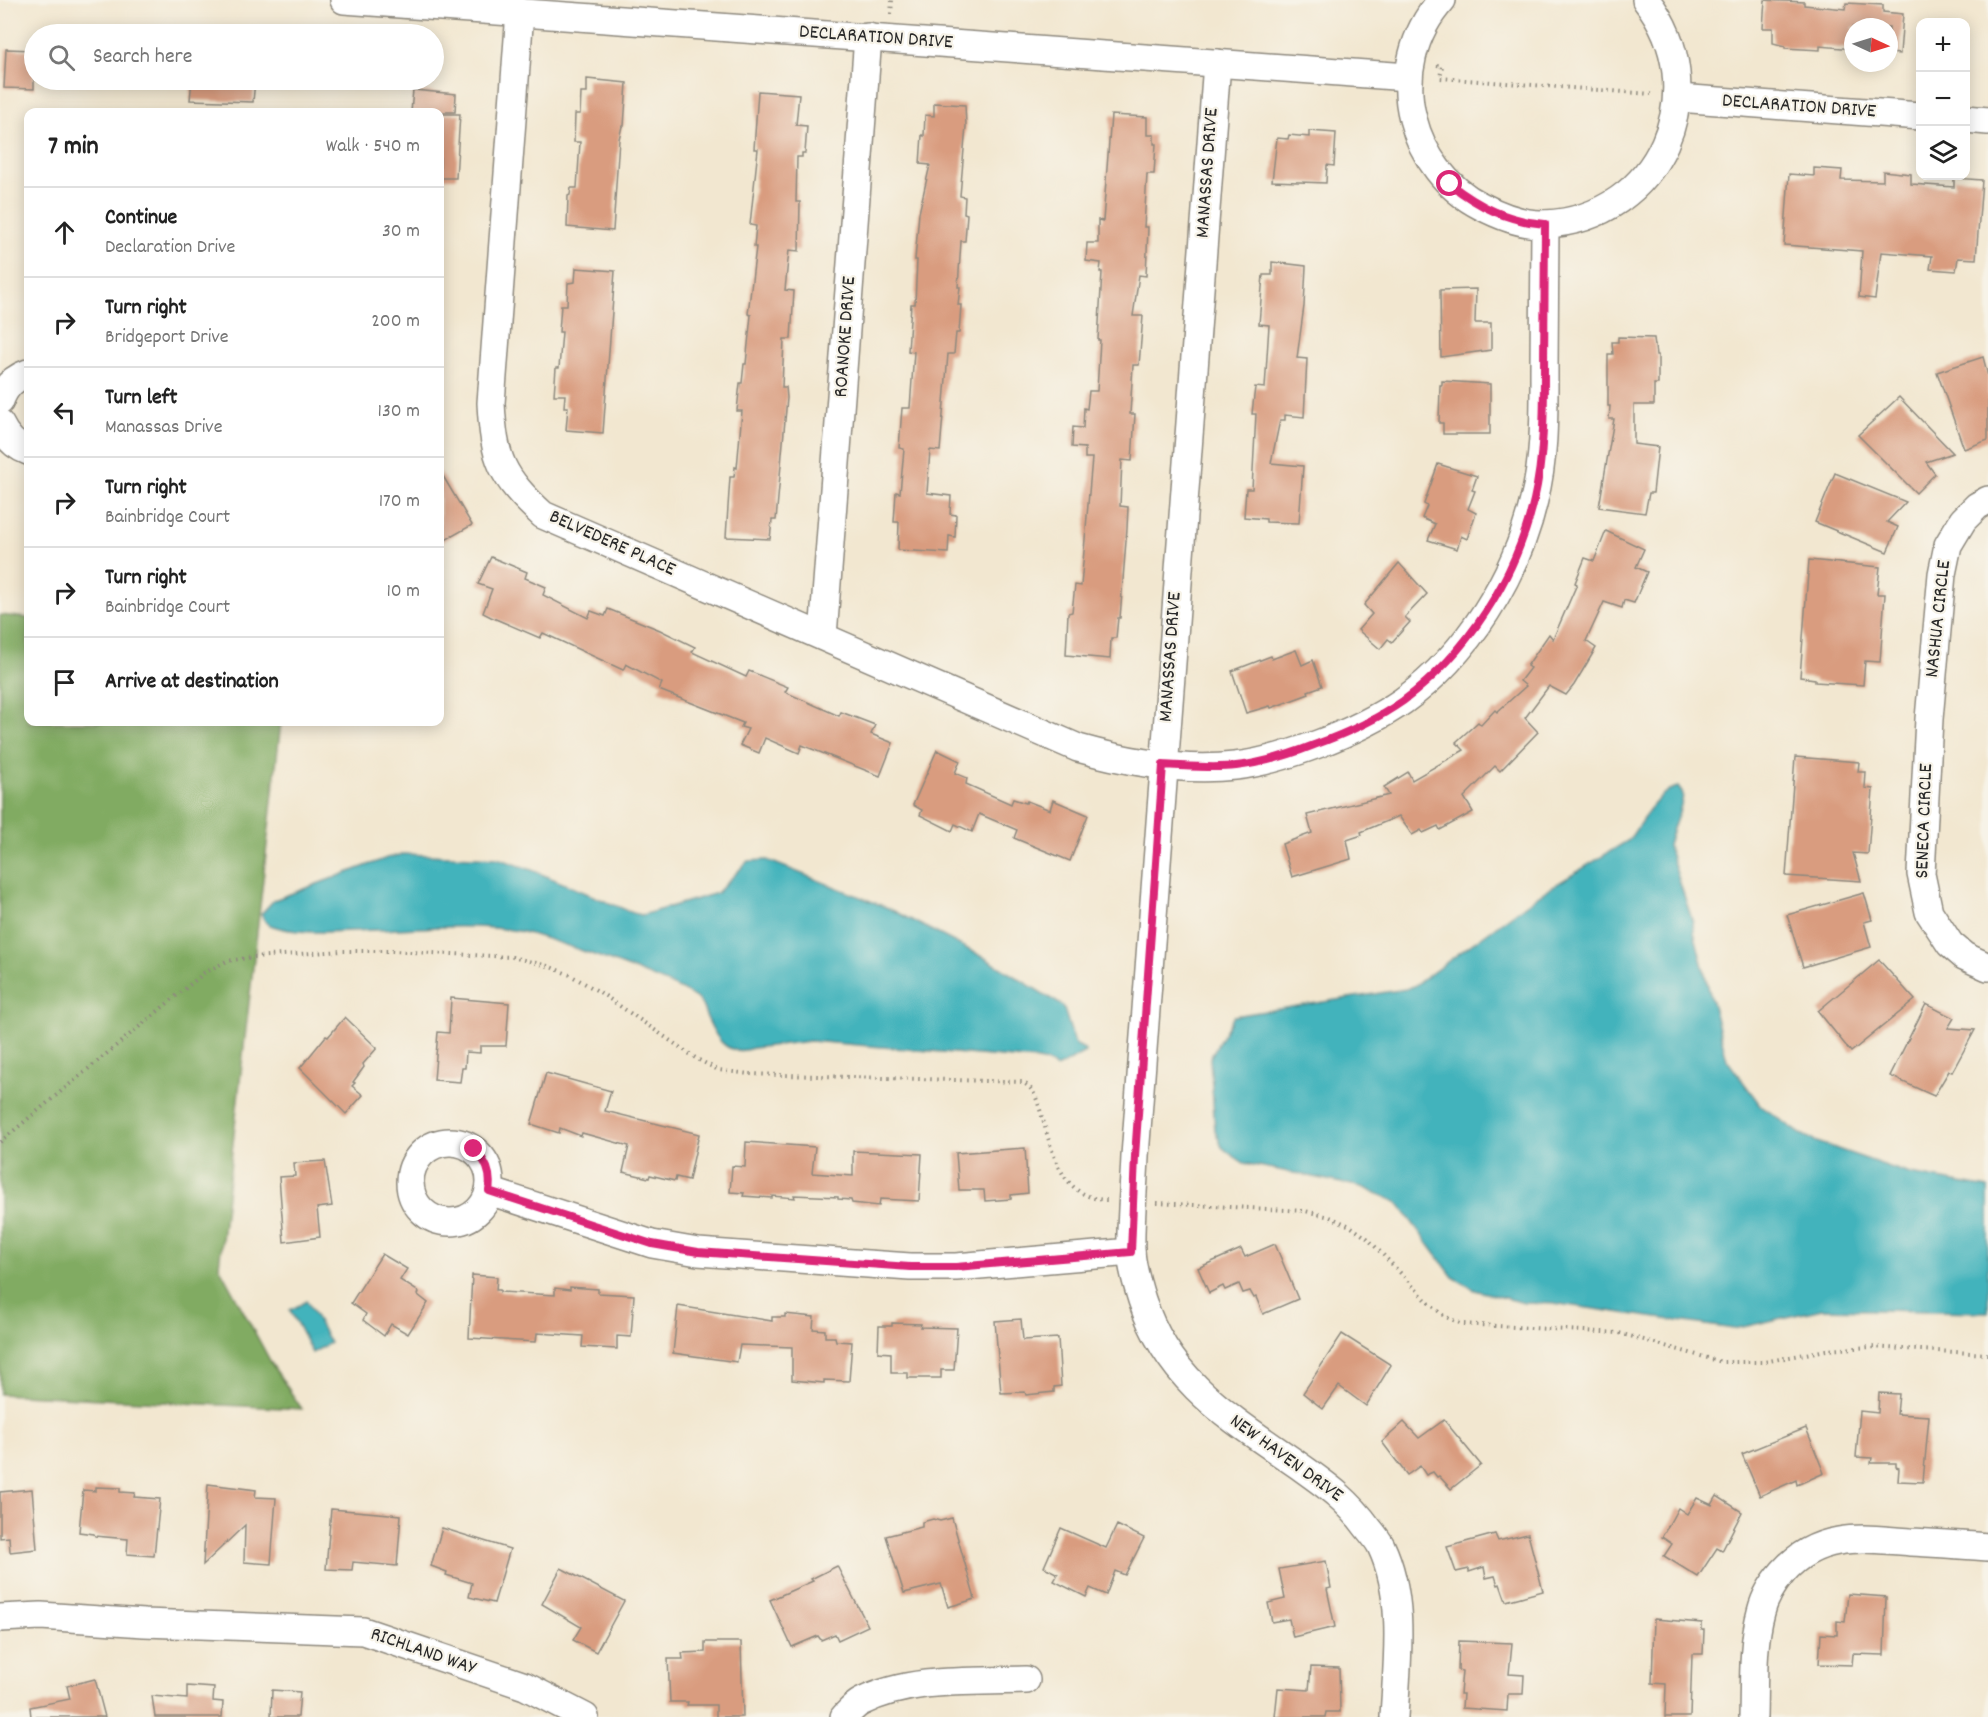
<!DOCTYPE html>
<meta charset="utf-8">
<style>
:root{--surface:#fff;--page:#f6f6f6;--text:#222;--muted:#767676;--line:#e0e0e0}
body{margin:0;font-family:Dekko,sans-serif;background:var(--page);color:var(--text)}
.controls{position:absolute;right:18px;top:18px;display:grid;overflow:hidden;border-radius:12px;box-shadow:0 3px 15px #0003}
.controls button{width:54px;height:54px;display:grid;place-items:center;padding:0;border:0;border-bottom:2px solid var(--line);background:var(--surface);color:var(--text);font:30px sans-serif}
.compass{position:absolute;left:1844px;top:18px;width:54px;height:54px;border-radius:50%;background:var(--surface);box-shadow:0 3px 15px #0003;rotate:94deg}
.stop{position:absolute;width:18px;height:18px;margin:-14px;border:4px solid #db2777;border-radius:50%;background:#fff}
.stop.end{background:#db2777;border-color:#fff;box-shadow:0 2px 6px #0008}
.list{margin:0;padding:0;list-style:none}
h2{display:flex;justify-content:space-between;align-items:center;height:78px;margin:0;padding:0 24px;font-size:26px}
h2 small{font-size:20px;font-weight:400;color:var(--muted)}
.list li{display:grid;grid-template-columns:39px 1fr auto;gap:18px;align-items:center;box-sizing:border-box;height:90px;padding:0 24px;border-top:2px solid var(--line)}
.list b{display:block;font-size:22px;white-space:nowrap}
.list p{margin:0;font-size:20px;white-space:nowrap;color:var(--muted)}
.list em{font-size:20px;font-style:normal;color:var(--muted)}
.icon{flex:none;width:33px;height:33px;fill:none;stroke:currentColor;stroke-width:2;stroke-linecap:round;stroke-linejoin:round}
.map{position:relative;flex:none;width:1988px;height:1717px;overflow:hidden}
.search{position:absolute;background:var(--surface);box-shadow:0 3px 15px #0003;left:24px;top:24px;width:420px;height:66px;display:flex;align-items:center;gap:15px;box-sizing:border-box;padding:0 21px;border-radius:33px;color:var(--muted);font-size:22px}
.panel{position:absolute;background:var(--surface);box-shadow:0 3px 15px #0003;left:24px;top:108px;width:420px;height:618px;border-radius:12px}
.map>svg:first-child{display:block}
.forest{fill:#81ab62;stroke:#566b46;stroke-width:1.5}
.water{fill:#43b3bc;stroke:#376f74;stroke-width:1.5}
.building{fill:#d99c7f}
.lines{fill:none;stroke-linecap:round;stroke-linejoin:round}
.minor-casing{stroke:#8e897e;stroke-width:30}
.path{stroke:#8e897e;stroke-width:4;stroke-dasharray:1.5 4.5;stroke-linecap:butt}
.minor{stroke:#fff;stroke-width:27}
.route{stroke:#db2777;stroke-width:8}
.labels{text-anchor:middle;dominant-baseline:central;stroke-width:4.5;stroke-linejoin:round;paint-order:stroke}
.street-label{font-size:20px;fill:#2b2b2b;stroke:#f7f3e8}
</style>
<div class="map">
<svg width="1988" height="1717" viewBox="0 0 1988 1717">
<rect width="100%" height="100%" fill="#f7f3e8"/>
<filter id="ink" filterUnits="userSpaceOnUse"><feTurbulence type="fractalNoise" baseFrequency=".0167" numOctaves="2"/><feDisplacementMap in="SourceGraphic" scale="12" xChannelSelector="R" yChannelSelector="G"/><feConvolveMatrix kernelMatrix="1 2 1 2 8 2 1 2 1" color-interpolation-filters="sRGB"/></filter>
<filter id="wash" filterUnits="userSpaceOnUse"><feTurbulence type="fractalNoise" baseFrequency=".008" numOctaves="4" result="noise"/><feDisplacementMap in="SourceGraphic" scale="24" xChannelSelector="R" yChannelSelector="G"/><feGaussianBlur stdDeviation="1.35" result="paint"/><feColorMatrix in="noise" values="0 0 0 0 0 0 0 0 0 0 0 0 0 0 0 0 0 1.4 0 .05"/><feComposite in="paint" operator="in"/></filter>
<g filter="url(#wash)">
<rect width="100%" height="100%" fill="#f2e7d0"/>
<!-- forest -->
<polygon class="forest" points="0,615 28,618 28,722 281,722 219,1266 273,1366 302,1409 0,1394"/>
<!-- water -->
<g class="water">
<path d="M1678,787L1683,794C1682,812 1671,828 1668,846L1693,923L1694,932L1727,1060L1761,1106L1801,1134L1817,1142L1910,1174L1988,1188V1312L1822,1309L1734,1329L1560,1304L1524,1303L1475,1290L1453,1277L1397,1202L1362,1187L1244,1163L1229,1153L1222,1147L1215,1130L1210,1058L1234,1016L1406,989L1414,986L1539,895L1629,840L1649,810L1661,796L1669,790Z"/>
<path d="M404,854L497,858L532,870L633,913L642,915L717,893L748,861L767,860L888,908L985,958L1063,1006L1075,1044L1084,1049L1085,1052C1074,1057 1066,1065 1055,1068L1047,1062L1037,1060L810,1041L753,1048C725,1058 715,1036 705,1013C704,1010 702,1004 699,1001C687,986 542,935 518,931C464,922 404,930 350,931C325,932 297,934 273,926C266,924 264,920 261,914L274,900L387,858Z"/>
<polygon points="307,1301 330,1343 312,1353 290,1310"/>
</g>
<g id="blocks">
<!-- building -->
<g class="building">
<polygon points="1765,0 1804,2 1804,5 1845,9 1846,3 1883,5 1883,12 1903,14 1900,54 1889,53 1889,27 1853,27 1853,49 1820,46 1820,50 1785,48 1785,46 1773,43 1773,28 1763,28"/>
<polygon points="6,49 34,50 34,89 4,88"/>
<polygon points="587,79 627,83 624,126 622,126 619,139 613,231 567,227 568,196 570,195 571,188 577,188 580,142 574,142 575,114 580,114 581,93 587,93"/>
<polygon points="192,80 255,80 253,102 190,100"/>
<polygon points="413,90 456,94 455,112 411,112"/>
<polygon points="758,91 799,94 796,125 807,126 805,153 802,153 802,157 797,157 796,202 800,202 799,251 789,250 785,290 794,291 791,339 784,339 782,387 786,387 787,398 776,520 772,520 770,539 726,537 730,477 734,477 735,467 737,468 742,411 737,411 740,383 742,383 744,364 746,364 751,315 748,314 756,247 754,247 756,226 750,225 758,149 754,149"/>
<polygon points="934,103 965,105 966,126 960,196 965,197 964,213 967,214 965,241 961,241 958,287 960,287 958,305 961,305 959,333 956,333 954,354 948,354 940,451 930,450 927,493 951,496 950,514 956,515 955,537 949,536 948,553 898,550 899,522 894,522 896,492 900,493 904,449 899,448 902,408 910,408 914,352 908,351 911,304 915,304 917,260 915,260 919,213 930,165 920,164 922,135 924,136 925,115 934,116"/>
<polygon points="440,114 460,114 456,178 440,178"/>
<polygon points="1111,115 1147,117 1147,135 1154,135 1154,144 1156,144 1154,174 1147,174 1144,227 1148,227 1146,276 1139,275 1133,316 1143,316 1139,365 1133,365 1130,414 1135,414 1132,461 1122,460 1120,506 1128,507 1127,528 1120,618 1118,618 1116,638 1111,638 1110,659 1066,655 1068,613 1072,612 1075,585 1081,586 1092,458 1085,458 1085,448 1072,447 1073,427 1083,428 1084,408 1087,409 1089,391 1097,391 1100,340 1098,340 1102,272 1100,272 1101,263 1086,261 1087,243 1098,243 1098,220 1103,221"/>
<polygon points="1309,131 1336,133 1334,166 1327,165 1326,183 1272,181 1277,138 1288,139 1289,135 1309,137"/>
<polygon points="1814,168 1842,170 1841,180 1883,181 1883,171 1911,174 1911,184 1954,187 1954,178 1982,180 1976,259 1958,258 1956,271 1930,269 1932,256 1881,252 1875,299 1859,297 1862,251 1784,245 1789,174 1814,176"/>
<polygon points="1272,262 1306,266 1304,306 1297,358 1307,359 1304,417 1285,415 1285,420 1280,420 1271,463 1303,466 1299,523 1266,522 1266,519 1244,517 1246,489 1252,489 1256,414 1252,414 1255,387 1265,388 1269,325 1259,324 1263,275 1272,275"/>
<polygon points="576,268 615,271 603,433 566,430 568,407 564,407 565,395 554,395 556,368 559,368 562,332 559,332 561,305 567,305 568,283 575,282"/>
<polygon points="1476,289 1475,323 1491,323 1491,350 1441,357 1440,290"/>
<polygon points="1618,337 1654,338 1656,355 1658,355 1658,384 1654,384 1654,405 1634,405 1634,444 1658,447 1653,493 1649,493 1645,513 1599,507 1614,419 1609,419 1610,406 1608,406 1608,354 1613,354 1612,342 1618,342"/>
<polygon points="1983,357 1988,376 1988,440 1964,449 1937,372"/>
<polygon points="1442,381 1490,384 1490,434 1443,434 1443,423 1439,423 1440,385 1442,385"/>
<polygon points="1899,397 1953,453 1926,462 1935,474 1916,493 1858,435"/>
<polygon points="1438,464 1477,476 1472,490 1475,491 1468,509 1476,513 1467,539 1461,536 1457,549 1428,540 1435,524 1422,518 1427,506 1424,504"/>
<polygon points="440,471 472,525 440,543"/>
<polygon points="1835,473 1906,502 1887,522 1898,527 1887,552 1815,522"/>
<polygon points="1606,531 1644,549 1636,567 1647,572 1634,603 1624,600 1622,608 1604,602 1586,641 1596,648 1574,685 1566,695 1549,686 1525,718 1538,732 1500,771 1495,766 1464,797 1473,812 1440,830 1438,826 1423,833 1421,830 1412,835 1399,816 1361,832 1362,835 1347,840 1351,859 1292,877 1282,844 1312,833 1307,815 1389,795 1384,787 1408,772 1412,780 1464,750 1456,742 1478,722 1481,725 1495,710 1497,712 1526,686 1520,681 1530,668 1527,666 1549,634 1553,639 1577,584 1575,583 1585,558 1594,561"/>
<polygon points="491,557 527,572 525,578 546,587 543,595 588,618 591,611 605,616 608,609 660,630 695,647 692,652 746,677 749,671 788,687 785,692 839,716 841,712 875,725 871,734 893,743 880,776 802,745 799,753 765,738 759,753 740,745 748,729 741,727 743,723 659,690 662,683 626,664 623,670 543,633 540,638 491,617 483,613 492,589 478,584"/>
<polygon points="1809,560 1880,567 1877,594 1885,594 1880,662 1865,661 1863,685 1815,682 1815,679 1800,677"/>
<polygon points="1399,563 1427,594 1405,617 1410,622 1392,642 1388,639 1380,649 1358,630 1372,614 1364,605"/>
<polygon points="1296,650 1302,665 1313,660 1322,686 1308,691 1309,694 1271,708 1270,706 1246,713 1232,671 1271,656 1272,659"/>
<polygon points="937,750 960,761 955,773 967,778 966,784 1011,804 1013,799 1026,803 1027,801 1050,810 1053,800 1088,815 1070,861 1014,838 1017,830 979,814 972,832 955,824 952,831 920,815 922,810 913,805"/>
<polygon points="1795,757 1859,762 1858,772 1866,772 1865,788 1873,789 1868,854 1853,853 1861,881 1786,876"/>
<polygon points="1864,893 1872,920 1864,922 1871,947 1803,967 1787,915"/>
<polygon points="1879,960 1915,1000 1851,1052 1818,1011"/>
<polygon points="451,998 509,1003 506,1046 480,1046 480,1053 466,1052 465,1068 462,1068 460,1082 434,1080 438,1032 449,1033"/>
<polygon points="1926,1004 1954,1018 1948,1028 1975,1030 1952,1072 1949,1071 1934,1096 1890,1076"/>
<polygon points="345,1017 377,1048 363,1064 364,1067 353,1082 355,1083 352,1086 363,1095 346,1114 300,1068 326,1036 328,1037"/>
<polygon points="546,1073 611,1091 605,1111 699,1134 689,1180 676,1177 675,1181 650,1175 649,1178 623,1172 629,1146 582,1133 581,1136 560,1128 559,1133 531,1124"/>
<polygon points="746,1142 815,1147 812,1173 853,1176 853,1151 922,1154 919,1201 880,1199 879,1206 852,1203 851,1200 838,1199 838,1197 794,1195 795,1198 772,1196 772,1198 743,1196 744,1193 730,1192 732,1166 745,1167"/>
<polygon points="1025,1148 1028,1193 1011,1195 1011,1199 985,1201 984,1190 959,1190 956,1153"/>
<polygon points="325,1161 332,1206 317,1208 320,1237 284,1242 279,1177 295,1176 294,1163"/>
<polygon points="1275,1244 1298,1299 1263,1314 1256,1297 1254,1298 1250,1291 1243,1293 1239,1284 1225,1290 1223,1286 1209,1293 1198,1268 1241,1249 1245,1257"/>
<polygon points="382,1254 407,1269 400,1280 419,1292 418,1295 428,1303 408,1334 391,1324 384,1336 363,1320 366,1314 351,1303"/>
<polygon points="472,1275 497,1277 496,1290 500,1290 500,1292 555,1295 555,1288 570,1290 570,1287 598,1289 598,1293 634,1295 631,1337 617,1336 617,1349 582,1347 583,1336 537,1333 536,1342 469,1338"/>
<polygon points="678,1306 772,1321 772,1317 785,1317 785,1314 814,1317 813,1329 825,1330 825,1337 835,1337 836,1341 852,1342 849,1381 824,1380 824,1383 792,1380 792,1347 740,1345 737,1362 673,1353"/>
<polygon points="1021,1319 1023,1340 1058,1338 1061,1386 1054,1387 1054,1392 1026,1395 1025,1392 1001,1393 995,1321"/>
<polygon points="892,1323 921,1324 920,1327 957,1328 954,1370 941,1370 941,1378 908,1378 908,1373 891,1373 891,1353 878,1352 879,1326 892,1326"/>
<polygon points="1342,1334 1391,1365 1366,1406 1339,1386 1323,1409 1303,1393"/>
<polygon points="1879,1393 1899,1394 1897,1414 1929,1416 1923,1482 1898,1481 1899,1468 1896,1467 1896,1463 1871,1463 1872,1458 1856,1457 1860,1411 1878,1413"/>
<polygon points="1444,1420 1481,1465 1451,1489 1439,1476 1437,1477 1433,1472 1426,1475 1420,1466 1407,1475 1382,1442 1404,1422 1419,1438"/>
<polygon points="1806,1428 1824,1473 1797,1485 1796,1480 1760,1496 1742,1454"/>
<polygon points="208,1484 256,1490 255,1497 276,1498 271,1564 244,1562 245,1525 203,1565"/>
<polygon points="96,1487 120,1488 120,1492 135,1493 134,1497 160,1499 154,1556 127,1554 128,1539 95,1536 94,1534 79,1532 83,1490 96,1491"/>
<polygon points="32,1489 37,1549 10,1552 9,1537 0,1538 0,1492"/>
<polygon points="1717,1496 1742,1512 1722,1551 1717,1548 1698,1577 1664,1556 1672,1544 1662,1537 1678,1508 1687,1514 1697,1498 1712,1505"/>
<polygon points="331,1509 401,1515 397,1566 353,1562 352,1570 326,1569"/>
<polygon points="952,1518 975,1599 948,1607 941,1584 904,1593 886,1536 922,1527 922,1522 933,1519 940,1521"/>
<polygon points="1117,1525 1144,1538 1125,1575 1115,1571 1106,1595 1090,1588 1086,1597 1054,1581 1058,1574 1044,1567 1061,1528 1106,1548"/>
<polygon points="442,1528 510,1549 494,1603 469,1597 472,1583 446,1575 447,1572 431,1566"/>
<polygon points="1495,1534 1498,1541 1528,1534 1543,1591 1506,1601 1500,1584 1498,1585 1495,1576 1486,1578 1484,1567 1469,1572 1469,1569 1456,1572 1447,1547"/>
<polygon points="1326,1561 1331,1588 1327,1589 1335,1627 1293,1637 1289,1619 1272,1622 1268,1603 1285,1599 1279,1569"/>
<polygon points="837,1566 868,1626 838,1640 835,1634 821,1640 818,1636 792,1647 770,1600 813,1581 811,1579"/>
<polygon points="561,1568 624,1601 596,1652 573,1640 581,1627 542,1604"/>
<polygon points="1848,1594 1886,1597 1884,1655 1853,1654 1852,1665 1819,1664 1821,1634 1837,1635 1837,1621 1845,1622"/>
<polygon points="1654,1619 1702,1623 1702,1630 1704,1630 1703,1654 1692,1654 1690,1717 1665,1717 1666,1684 1652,1683"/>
<polygon points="1459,1641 1512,1643 1509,1674 1524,1675 1523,1694 1508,1694 1507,1711 1462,1708 1463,1694 1460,1694 1462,1671 1458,1670"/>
<polygon points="705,1642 741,1642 743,1717 716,1717 716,1705 687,1705 688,1702 670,1702 668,1659 683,1659 682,1653 705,1652"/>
<polygon points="1311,1667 1339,1668 1340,1712 1326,1712 1325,1717 1275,1717 1278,1688 1309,1690"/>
<polygon points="95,1679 105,1717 31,1717 30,1707 70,1699 67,1686"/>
<polygon points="187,1686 214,1688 213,1701 223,1702 222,1717 155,1717 152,1696 187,1699"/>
<polygon points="272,1690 300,1692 298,1717 271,1717"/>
</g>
</g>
</g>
<g filter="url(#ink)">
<use href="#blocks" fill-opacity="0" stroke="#8e897e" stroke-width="1.5"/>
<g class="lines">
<defs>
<g id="minor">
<polyline points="344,0 1408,77"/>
<path d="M1442,0C1413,32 1402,77 1413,119C1422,155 1447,189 1481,206C1500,216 1523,225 1545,224C1660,219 1716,89 1646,0"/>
<path d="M520,12L491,403C494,460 501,476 543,515L1078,748C1128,762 1183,772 1235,766C1264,763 1291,754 1318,744C1347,733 1377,719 1403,701C1468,654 1516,577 1534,500C1545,458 1544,412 1544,369C1544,321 1545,272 1545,224"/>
<path d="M1217,63L1135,1156C1134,1187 1130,1220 1131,1251C1132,1268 1137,1284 1142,1300C1169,1383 1231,1418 1298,1465C1326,1485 1347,1499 1368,1528C1373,1534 1378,1540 1381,1546C1406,1599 1397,1661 1394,1717"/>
<polyline points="1678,98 1920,116"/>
<polyline points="1966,119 1988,121"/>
<path d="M0,401C5,386 14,378 28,373"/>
<path d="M0,424C6,437 14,446 28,451"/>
<polyline points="1988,500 1977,506 1963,520 1948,545 1942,574 1929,719 1921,874 1929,912 1950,944 1964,956 1988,967"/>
<polyline points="823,636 868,37"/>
<circle cx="450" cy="1182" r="40"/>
<polyline points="489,1191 652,1244 698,1252 910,1267 956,1267 1131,1252"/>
<polyline points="0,1618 41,1616 144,1623 363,1631 525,1686 585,1717"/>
<path d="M844,1717C849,1712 855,1705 861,1702C911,1677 972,1682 1026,1680"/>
<path d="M1753,1717C1754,1683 1752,1645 1761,1612C1765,1596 1772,1585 1783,1572C1818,1532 1862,1538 1910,1542C1936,1543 1962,1545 1988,1547"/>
</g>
</defs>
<!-- minor casing -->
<use href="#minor" class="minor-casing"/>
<!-- path -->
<g class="path">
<polyline points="891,14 892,0"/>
<polyline points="1437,65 1442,66 1440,78 1651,94"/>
<path d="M0,1142L204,973L227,961L253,957L343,951H392L512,957L548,966L570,975L598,991L697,1059L718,1070L749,1074L1022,1082C1035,1089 1037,1100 1041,1113C1052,1150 1060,1198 1107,1200"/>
<polyline points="1157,1203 1305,1211 1330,1217 1350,1226 1367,1238 1430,1304 1444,1316 1462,1324 1619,1333 1722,1362 1764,1362 1826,1350 1870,1347 1988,1354"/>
</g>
<!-- minor -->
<use href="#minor" class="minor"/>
</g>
</g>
<g class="lines" filter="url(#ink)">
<!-- route -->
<path class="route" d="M474,1149C486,1161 492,1173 489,1191L652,1244L698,1252L910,1267H956L1131,1252L1135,1156L1163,765C1187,766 1212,769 1236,766C1263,763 1289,755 1314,745C1345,734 1376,720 1403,701C1468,653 1516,577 1534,500C1544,457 1544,412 1544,369C1544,321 1545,272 1545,224C1508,221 1479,207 1450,184"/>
</g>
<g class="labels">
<!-- street labels -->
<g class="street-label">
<text transform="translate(876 38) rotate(4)">DECLARATION DRIVE</text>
<text transform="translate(1799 107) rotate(4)">DECLARATION DRIVE</text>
<text transform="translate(1208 173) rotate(-86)">MANASSAS DRIVE</text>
<text transform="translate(846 337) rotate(-86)">ROANOKE DRIVE</text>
<text transform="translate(612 544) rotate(24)">BELVEDERE PLACE</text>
<text transform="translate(1939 619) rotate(-84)">NASHUA CIRCLE</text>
<text transform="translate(1171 657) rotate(-86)">MANASSAS DRIVE</text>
<text transform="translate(1925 821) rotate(-88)">SENECA CIRCLE</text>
<text transform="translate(1286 1459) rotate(36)">NEW HAVEN DRIVE</text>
<text transform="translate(423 1652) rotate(19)">RICHLAND WAY</text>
</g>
</g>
</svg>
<div class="controls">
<button>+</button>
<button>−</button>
<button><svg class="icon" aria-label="layers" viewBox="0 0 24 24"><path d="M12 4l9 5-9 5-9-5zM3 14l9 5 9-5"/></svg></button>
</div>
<svg class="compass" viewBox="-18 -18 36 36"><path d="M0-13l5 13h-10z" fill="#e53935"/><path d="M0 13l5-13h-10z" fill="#767676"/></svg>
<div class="stop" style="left:1450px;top:184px"></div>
<div class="stop end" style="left:474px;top:1149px"></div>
<div class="search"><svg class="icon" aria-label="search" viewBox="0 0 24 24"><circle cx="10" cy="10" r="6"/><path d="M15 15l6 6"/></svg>Search here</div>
<section class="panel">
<h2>7 min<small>Walk · 540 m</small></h2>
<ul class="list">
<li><svg class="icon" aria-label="ahead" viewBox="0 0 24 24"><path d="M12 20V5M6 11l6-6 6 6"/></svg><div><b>Continue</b><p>Declaration Drive</p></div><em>30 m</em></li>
<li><svg class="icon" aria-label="right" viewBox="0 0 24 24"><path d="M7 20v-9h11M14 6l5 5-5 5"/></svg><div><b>Turn right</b><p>Bridgeport Drive</p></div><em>200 m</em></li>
<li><svg class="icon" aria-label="left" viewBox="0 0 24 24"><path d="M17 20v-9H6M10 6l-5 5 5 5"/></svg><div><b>Turn left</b><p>Manassas Drive</p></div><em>130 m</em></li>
<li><svg class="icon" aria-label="right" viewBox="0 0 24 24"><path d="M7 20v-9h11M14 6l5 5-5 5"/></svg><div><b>Turn right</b><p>Bainbridge Court</p></div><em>170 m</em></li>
<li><svg class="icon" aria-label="right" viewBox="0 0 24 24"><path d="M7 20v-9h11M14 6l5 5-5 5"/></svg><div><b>Turn right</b><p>Bainbridge Court</p></div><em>10 m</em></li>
<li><svg class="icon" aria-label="arrive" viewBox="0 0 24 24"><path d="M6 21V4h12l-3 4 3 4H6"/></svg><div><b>Arrive at destination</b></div></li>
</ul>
</section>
</div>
